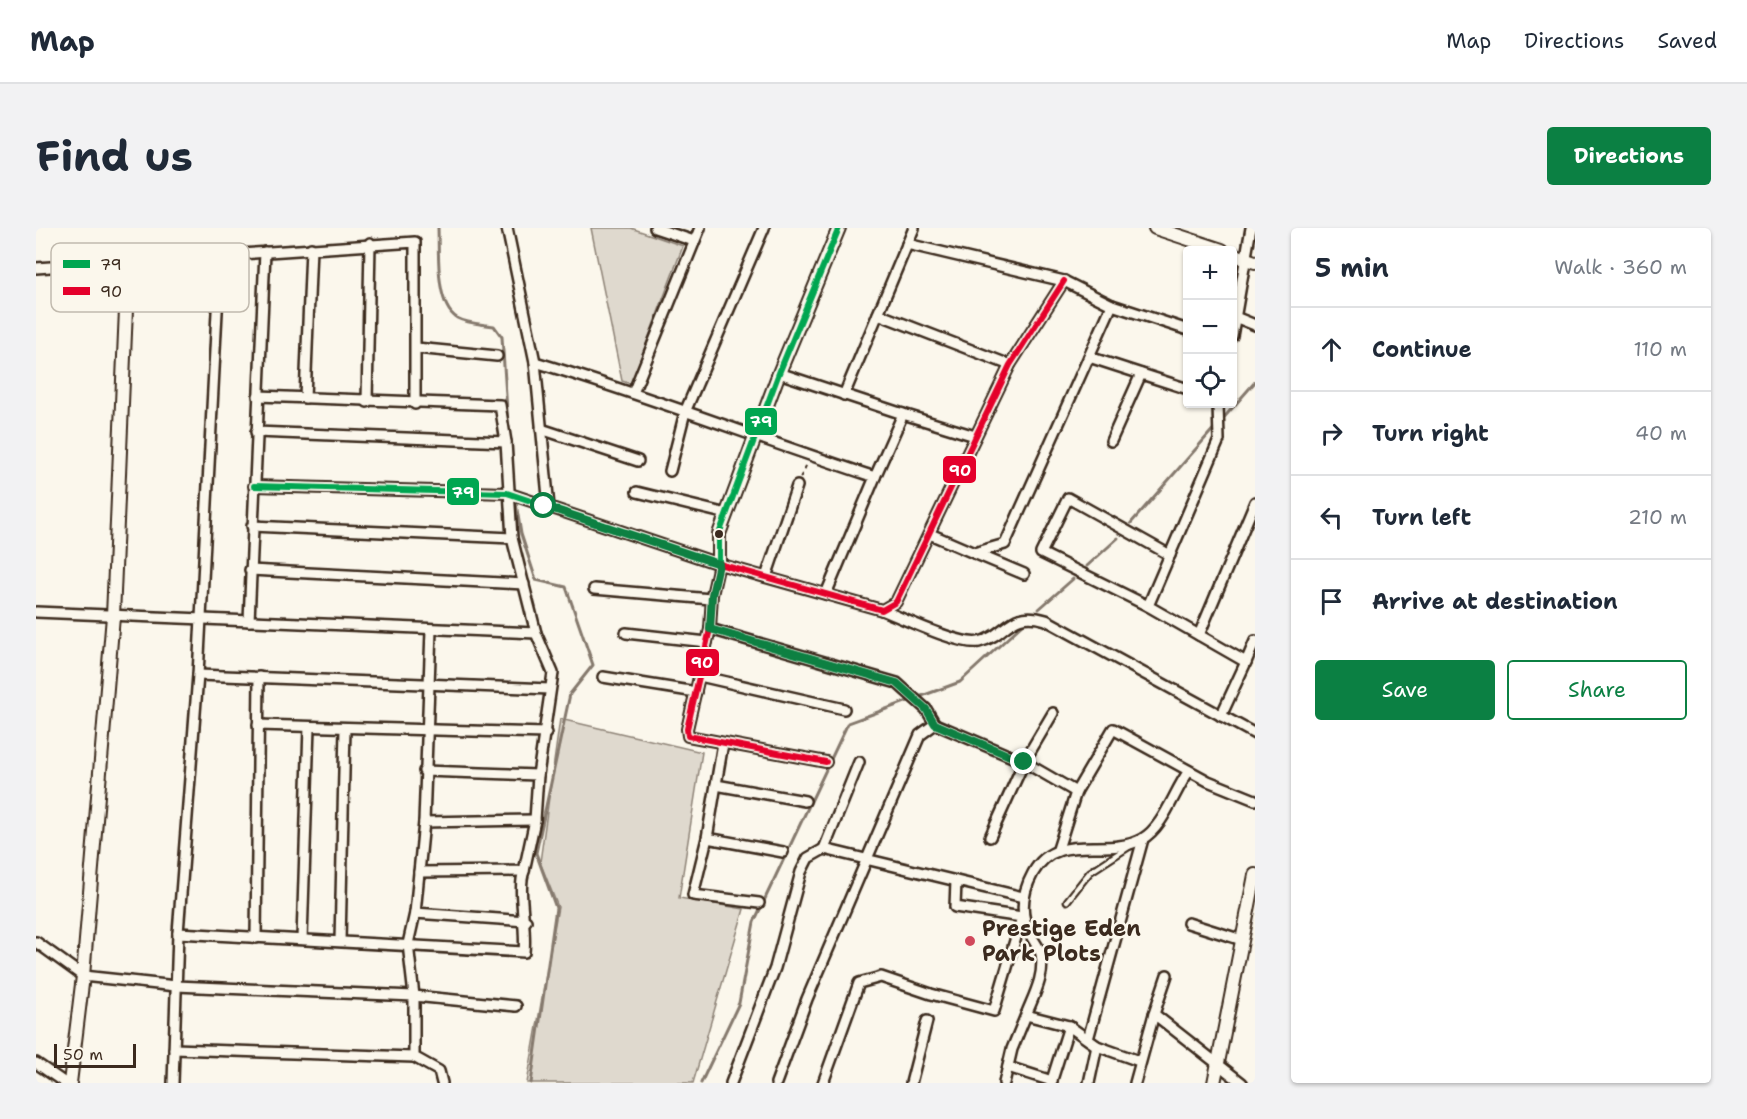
<!DOCTYPE html>
<meta charset="utf-8">
<style>
:root{--surface:#fff;--page:#f2f2f3;--text:#1f2937;--muted:#747a83;--line:#e0e1e3;--accent:#0b8043}
body{margin:0;font-family:"Shantell Sans",sans-serif;background:var(--page);color:var(--text)}
.controls{position:absolute;right:18px;top:18px;display:grid;overflow:hidden;border-radius:6px;box-shadow:0 2px 4px #0004}
.controls button{width:54px;height:54px;display:grid;place-items:center;padding:0;border:0;border-bottom:2px solid var(--line);background:var(--surface);color:var(--text);font:30px sans-serif}
.scale{position:absolute;left:18px;bottom:15px;width:82px;box-sizing:border-box;padding-left:6px;border:3px solid #3b2a1e;border-top:0;font-size:16px;line-height:21px;white-space:nowrap;color:#3b2a1e;-webkit-text-stroke:4px #fbf7ec;paint-order:stroke}
.stop{position:absolute;width:18px;height:18px;margin:-14px;border:4px solid #0b8043;border-radius:50%;background:#fff}
.stop.end{background:#0b8043;border-color:#fff;box-shadow:0 2px 6px #0008}
.list{margin:0;padding:0;list-style:none}
h2{display:flex;justify-content:space-between;align-items:center;height:78px;margin:0;padding:0 24px;font-size:26px}
h2 small{font-size:20px;font-weight:400;color:var(--muted)}
.list li{display:grid;grid-template-columns:39px 1fr auto;gap:18px;align-items:center;box-sizing:border-box;height:84px;padding:0 24px;border-top:2px solid var(--line)}
.list b{display:block;font-size:22px;white-space:nowrap}
.list em{font-size:20px;font-style:normal;color:var(--muted)}
.actions{display:flex;gap:12px;padding:18px 24px}
.actions a{flex:1;padding:14px 0;border:2px solid var(--accent);border-radius:6px;text-align:center;font-size:21px;color:var(--accent)}
.actions .main{background:var(--accent);color:#fff}
.icon{flex:none;width:33px;height:33px;fill:none;stroke:currentColor;stroke-width:2;stroke-linecap:round;stroke-linejoin:round}
.map{position:relative;flex:none;width:1219px;height:855px;overflow:hidden;border-radius:6px}
header{display:flex;align-items:center;gap:36px;box-sizing:border-box;height:84px;padding:0 30px;background:var(--surface);border-bottom:2px solid var(--line)}
header strong{font-size:28px}
nav{display:flex;gap:33px;margin-inline-start:auto;font-size:21px}
.intro{display:flex;align-items:center;justify-content:space-between;box-sizing:border-box;height:144px;padding:0 36px}
h1{margin:0;font-size:42px}
.button{padding:15px 27px;border-radius:6px;background:var(--accent);color:#fff;font-size:21px;font-weight:700}
main{display:flex;gap:36px;padding:0 36px}
aside{flex:1;background:var(--surface);border-radius:6px;box-shadow:0 2px 4px #0004}
.map>svg:first-child{display:block}
.green{fill:#dfd9ce;stroke:#8d8276;stroke-width:1.5}
.lines{fill:none;stroke-linecap:round;stroke-linejoin:round}
.stream{stroke:#85796d;stroke-width:3}
.service-casing{stroke:#3b2a1e;stroke-width:9}
.minor-casing{stroke:#3b2a1e;stroke-width:14}
.tertiary-casing{stroke:#3b2a1e;stroke-width:16}
.path{stroke:#3b2a1e;stroke-width:2;stroke-dasharray:4.5 4.5;stroke-linecap:butt}
.service{stroke:#fbf7ec;stroke-width:4.5}
.minor{stroke:#fbf7ec;stroke-width:9}
.tertiary{stroke:#fbf7ec;stroke-width:12}
.bus-1-casing{stroke:#fbf7ec;stroke-width:10}
.bus-2-casing{stroke:#fbf7ec;stroke-width:10}
.bus-1{stroke:#00a651;stroke-width:6}
.bus-2{stroke:#e4002b;stroke-width:6}
.route{stroke:#0b8043;stroke-width:8}
.bus-dot{fill:#3b2a1e;stroke:#fbf7ec;stroke-width:2}
.poi-dot{fill:#d1495b;stroke:#fbf7ec;stroke-width:2}
.labels{text-anchor:middle;dominant-baseline:central;stroke-width:5;stroke-linejoin:round;paint-order:stroke}
.poi-label{font-size:22px;font-weight:bold;fill:#3b2a1e;stroke:#fbf7ec;text-anchor:start}
.key{fill:#fbf7ec;stroke:#c1baae;stroke-width:1.5}
.key-label{font-size:16px;fill:#3b2a1e}
.line-badge{stroke:#fbf7ec;stroke-width:2}
.badge-label{font-size:16px;text-anchor:middle;font-weight:bold;fill:#fff}
</style>
<header>
<strong>Map</strong>
<nav><a>Map</a><a>Directions</a><a>Saved</a></nav>
</header>
<div class="intro"><h1>Find us</h1><a class="button">Directions</a></div>
<main>
<div class="map">
<svg width="1219" height="855" viewBox="0 0 1219 855">
<rect width="100%" height="100%" fill="#fbf7ec"/>
<filter id="ink" filterUnits="userSpaceOnUse"><feTurbulence type="fractalNoise" baseFrequency=".0167" numOctaves="2"/><feDisplacementMap in="SourceGraphic" scale="12" xChannelSelector="R" yChannelSelector="G"/><feConvolveMatrix kernelMatrix="1 2 1 2 8 2 1 2 1" color-interpolation-filters="sRGB"/></filter>
<g filter="url(#ink)">
<!-- green -->
<g class="green">
<polygon points="555,0 595,0 647,18 595,156 586,153"/>
<polygon points="524,491 666,524 643,670 708,681 657,855 491,855 522,679 504,634"/>
</g>
<g class="lines">
<!-- stream -->
<g class="stream">
<path d="M402,0C403,23 399,77 421,90C432,96 446,96 458,98L466,109L472,197"/>
<polyline points="1185,193 1219,154"/>
<polyline points="479,269 485,306 500,352 530,359 557,437 534,466 500,625 520,680 495,855"/>
<polyline points="1095,295 1180,198"/>
<polyline points="1051,338 1082,310"/>
<polyline points="1003,381 1037,351"/>
<polyline points="665,855 703,775 718,694 812,495 924,454 987,396"/>
</g>
<defs>
<polyline id="service" points="1031,673 1054,644 1094,618"/>
<g id="minor">
<polyline points="471,0 499,134 513,279"/>
<polyline points="619,0 658,13"/>
<polyline points="871,16 1028,53 1076,77 1152,102"/>
<polyline points="0,40 379,14 379,176"/>
<polyline points="842,86 974,137"/>
<polyline points="1199,89 1219,97"/>
<polyline points="1196,108 1215,0"/>
<polyline points="380,120 461,128"/>
<polyline points="1053,129 1152,161"/>
<path d="M499,134C614,168 725,212 839,249L790,366"/>
<polyline points="743,145 867,186"/>
<polyline points="597,165 664,0"/>
<polyline points="808,167 878,0"/>
<polyline points="222,168 464,177 470,214 476,310 500,405 517,445 502,547 499,592 488,643 383,644"/>
<polyline points="269,170 275,20"/>
<polyline points="331,174 334,15"/>
<polyline points="1182,176 1183,212 1112,378 1210,434 1185,488"/>
<polyline points="505,201 602,233"/>
<polyline points="220,204 470,214"/>
<polyline points="1075,213 1105,146"/>
<polyline points="634,243 649,184 728,0"/>
<polyline points="839,249 867,186 939,208"/>
<polyline points="218,258 471,265 683,336"/>
<polyline points="601,264 691,286"/>
<polyline points="216,298 476,310"/>
<polyline points="894,306 938,325 969,316 1076,77"/>
<polyline points="938,325 988,346"/>
<polyline points="214,342 488,356"/>
<polyline points="730,349 761,258"/>
<polyline points="558,361 675,371"/>
<polyline points="1112,378 1005,325 1032,270 1134,327"/>
<path d="M846,382C866,390 925,418 943,414C972,407 972,381 1010,392L1219,506"/>
<polyline points="0,384 500,405"/>
<polyline points="213,393 229,24"/>
<polyline points="674,401 861,455 890,481 899,496"/>
<polyline points="395,402 388,594 379,685 372,716 378,768 378,829 403,843 406,855"/>
<polyline points="590,405 671,414"/>
<polyline points="1163,407 1219,274"/>
<polyline points="1210,434 1219,413"/>
<polyline points="162,447 514,461"/>
<polyline points="664,448 808,481"/>
<polyline points="567,449 660,464"/>
<polyline points="222,497 510,505"/>
<polyline points="687,515 671,610 657,667 723,675"/>
<polyline points="790,534 652,508 651,501 674,401 676,367 683,336 846,382 860,374 974,137 1028,53"/>
<polyline points="823,534 788,621 987,669"/>
<polyline points="388,543 502,547"/>
<polyline points="680,557 769,573"/>
<polyline points="1040,564 1077,501 1172,553 1219,572"/>
<polyline points="388,594 499,592"/>
<polyline points="954,609 988,534 1017,485"/>
<polyline points="671,610 747,624"/>
<polyline points="379,685 490,693"/>
<polyline points="1152,695 1206,712"/>
<path d="M142,705L488,724C491,699 481,661 488,643"/>
<polyline points="220,710 223,449"/>
<polyline points="266,711 273,499"/>
<polyline points="304,713 309,501"/>
<polyline points="0,714 47,748 140,758 378,768 480,778"/>
<polyline points="1118,786 1131,747"/>
<polyline points="1052,811 1107,611"/>
<polyline points="138,821 378,829"/>
<path d="M1103,833L1061,818L1033,798L990,787C998,767 1009,748 1005,726C1003,719 997,712 994,706C983,685 986,665 997,645C1021,601 1070,631 1106,611C1128,599 1138,563 1153,543"/>
<polyline points="0,835 29,855"/>
<polyline points="972,839 1016,853"/>
<polyline points="137,855 142,705 162,447 184,27"/>
<polyline points="695,855 739,740 765,644 772,630 788,621"/>
<polyline points="740,855 771,771 884,507 899,496 988,534 1040,564 1022,621"/>
<polyline points="787,855 823,755 845,749 895,766 958,783 986,689 919,679 920,653"/>
<polyline points="875,855 891,793"/>
<polyline points="968,855 976,821 990,787"/>
<polyline points="1015,855 1033,798"/>
<polyline points="1053,855 1061,818"/>
<polyline points="1099,855 1118,786 1206,855"/>
</g>
<g id="tertiary">
<polyline points="1119,0 1186,22"/>
<polyline points="1196,26 1219,34"/>
<polyline points="683,336 683,306 743,145 803,0"/>
<polyline points="34,855 47,748 77,388 92,34"/>
<polyline points="1178,855 1219,647"/>
</g>
</defs>
<!-- service casing -->
<use href="#service" class="service-casing"/>
<!-- minor casing -->
<use href="#minor" class="minor-casing"/>
<!-- tertiary casing -->
<use href="#tertiary" class="tertiary-casing"/>
<!-- path -->
<polyline class="path" points="764,250 771,236"/>
<!-- service -->
<use href="#service" class="service"/>
<!-- minor -->
<use href="#minor" class="minor"/>
<!-- tertiary -->
<use href="#tertiary" class="tertiary"/>
<defs>
<polyline id="bus-1" points="218,258 471,265 683,336 683,306 743,145 803,0"/>
<polyline id="bus-2" points="790,534 652,508 651,501 674,401 676,367 683,336 846,382 860,374 974,137 1028,53"/>
</defs>
<!-- bus-1 casing -->
<use href="#bus-1" class="bus-1-casing"/>
<!-- bus-2 casing -->
<use href="#bus-2" class="bus-2-casing"/>
<!-- bus-1 -->
<use href="#bus-1" class="bus-1"/>
<!-- bus-2 -->
<use href="#bus-2" class="bus-2"/>
</g>
</g>
<g class="lines" filter="url(#ink)">
<!-- route -->
<polyline class="route" points="508,278 683,336 676,367 674,401 861,455 890,481 899,496 988,534"/>
</g>
<!-- markers -->
<circle class="bus-dot" cx="683" cy="306" r="5"/>
<circle class="poi-dot" cx="934" cy="713" r="6"/>
<g class="labels">
<!-- poi labels -->
<g class="poi-label">
<text x="946" y="700">Prestige Eden<tspan x="946" dy="25">Park Plots</tspan></text>
</g>
</g>
<!-- legend -->
<rect x="15" y="15" width="198" height="69" rx="9" class="key"/>
<rect x="27" y="32" width="27" height="8" fill="#00a651"/>
<rect x="27" y="59" width="27" height="8" fill="#e4002b"/>
<g class="key-label">
<text x="64" y="42">79</text>
<text x="64" y="69">90</text>
</g>
<g class="line-badge">
<rect x="708" y="179" width="34" height="29" rx="6" fill="#00a651"/>
<rect x="906" y="227" width="35" height="29" rx="6" fill="#e4002b"/>
<rect x="410" y="249" width="34" height="29" rx="6" fill="#00a651"/>
<rect x="649" y="420" width="35" height="29" rx="6" fill="#e4002b"/>
</g>
<g class="badge-label">
<text x="725" y="199">79</text>
<text x="924" y="248">90</text>
<text x="427" y="270">79</text>
<text x="666" y="440">90</text>
</g>
</svg>
<div class="controls">
<button>+</button>
<button>−</button>
<button><svg class="icon" aria-label="locate" viewBox="0 0 24 24"><circle cx="12" cy="12" r="6"/><path d="M12 2v4M12 18v4M2 12h4M18 12h4"/></svg></button>
</div>
<div class="scale">50 m</div>
<div class="stop" style="left:508px;top:278px"></div>
<div class="stop end" style="left:988px;top:534px"></div>
</div>
<aside>
<h2>5 min<small>Walk · 360 m</small></h2>
<ul class="list">
<li><svg class="icon" aria-label="ahead" viewBox="0 0 24 24"><path d="M12 20V5M6 11l6-6 6 6"/></svg><div><b>Continue</b></div><em>110 m</em></li>
<li><svg class="icon" aria-label="right" viewBox="0 0 24 24"><path d="M7 20v-9h11M14 6l5 5-5 5"/></svg><div><b>Turn right</b></div><em>40 m</em></li>
<li><svg class="icon" aria-label="left" viewBox="0 0 24 24"><path d="M17 20v-9H6M10 6l-5 5 5 5"/></svg><div><b>Turn left</b></div><em>210 m</em></li>
<li><svg class="icon" aria-label="arrive" viewBox="0 0 24 24"><path d="M6 21V4h12l-3 4 3 4H6"/></svg><div><b>Arrive at destination</b></div></li>
</ul>
<div class="actions"><a class="main">Save</a><a>Share</a></div>
</aside>
</main>
